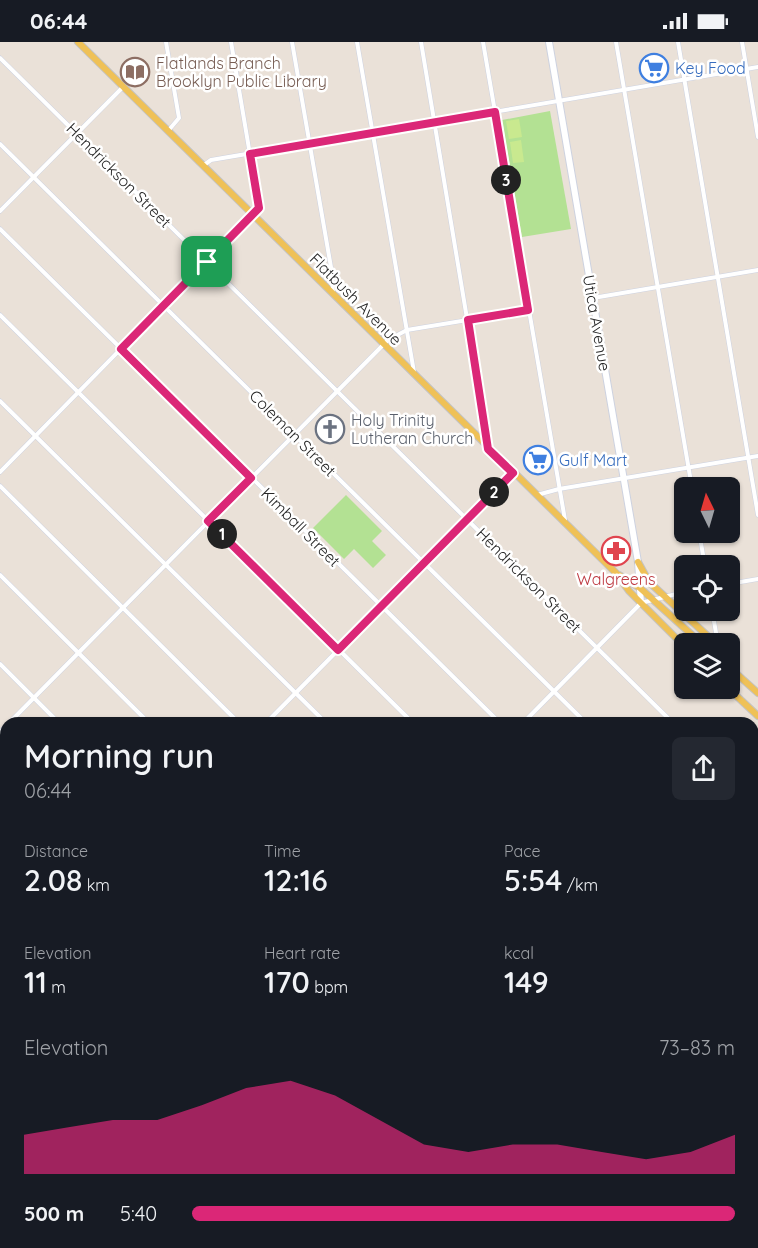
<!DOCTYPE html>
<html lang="en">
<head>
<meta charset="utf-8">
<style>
	:root { --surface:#171b24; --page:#242831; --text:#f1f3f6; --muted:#9ea1a6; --accent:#db2777 }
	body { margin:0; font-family:Quicksand,sans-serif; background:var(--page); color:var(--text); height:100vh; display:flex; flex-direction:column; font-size:22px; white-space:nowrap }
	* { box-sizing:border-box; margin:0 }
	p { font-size:20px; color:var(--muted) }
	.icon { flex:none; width:33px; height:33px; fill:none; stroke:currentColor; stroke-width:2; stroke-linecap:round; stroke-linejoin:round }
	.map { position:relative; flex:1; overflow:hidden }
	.sheet { position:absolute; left:0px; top:675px; width:759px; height:531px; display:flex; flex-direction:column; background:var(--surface); border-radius:18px 18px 0 0; box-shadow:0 2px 4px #0004 }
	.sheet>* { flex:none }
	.needle { width:39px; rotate:355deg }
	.tools { position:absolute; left:674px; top:435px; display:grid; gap:12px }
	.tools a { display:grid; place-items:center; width:66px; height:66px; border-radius:9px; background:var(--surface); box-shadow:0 2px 4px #0004; font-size:30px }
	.pin { position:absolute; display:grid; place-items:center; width:51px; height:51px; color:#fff; margin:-26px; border-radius:12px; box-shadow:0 3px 9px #0006 }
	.km { position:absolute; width:30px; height:30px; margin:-15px; border-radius:50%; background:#222; color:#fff; font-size:16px; line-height:30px; text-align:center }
	.round { display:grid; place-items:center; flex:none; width:63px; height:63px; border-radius:9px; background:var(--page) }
	.head { display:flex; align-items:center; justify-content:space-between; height:102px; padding:0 24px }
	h1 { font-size:33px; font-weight:600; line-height:45px }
	.stats { display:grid; grid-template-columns:repeat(3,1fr); gap:9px; height:102px; padding:6px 24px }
	.stats div { display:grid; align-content:center }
	.stats b { font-size:30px; font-weight:600 }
	.stats small { font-size:16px; font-weight:400 }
	.stats p { font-size:16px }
	.chart { height:168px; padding:12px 24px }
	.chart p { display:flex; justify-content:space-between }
	.chart svg { width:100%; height:108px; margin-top:6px; fill:var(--accent); opacity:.7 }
	ul { padding:0 24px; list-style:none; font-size:20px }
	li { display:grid; grid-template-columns:96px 72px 1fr; align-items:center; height:45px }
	li i { height:15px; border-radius:8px; background:var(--accent) }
	.status { display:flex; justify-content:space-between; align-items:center; height:42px; padding:0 30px; background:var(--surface); direction:ltr }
	.status svg { height:16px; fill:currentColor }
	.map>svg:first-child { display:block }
	.green { fill:#b3e193 }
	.pitch { fill:#c9e98f }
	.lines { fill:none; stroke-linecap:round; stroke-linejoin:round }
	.street-casing { stroke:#cdd2e0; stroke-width:5 }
	.secondary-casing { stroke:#cdd2e0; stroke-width:8 }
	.primary-casing { stroke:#c3c3c3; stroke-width:8 }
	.street { stroke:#fff; stroke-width:4 }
	.secondary { stroke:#fff; stroke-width:6 }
	.primary { stroke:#efc157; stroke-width:6 }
	.route-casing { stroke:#fff; stroke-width:12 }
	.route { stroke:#db2777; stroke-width:8 }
	.labels { text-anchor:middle; stroke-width:5; stroke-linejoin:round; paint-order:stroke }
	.education-label { font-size:16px; fill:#785e54; stroke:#fff; text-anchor:start }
	.shop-label { font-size:16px; fill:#366cbe; stroke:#fff; text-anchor:start }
	.street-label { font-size:16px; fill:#272727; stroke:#fff }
	.worship-label { font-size:16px; fill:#5b616d; stroke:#fff; text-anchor:start }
	.health-label { font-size:16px; fill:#be3a42; stroke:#fff }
</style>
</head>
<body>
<div class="status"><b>06:44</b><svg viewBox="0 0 49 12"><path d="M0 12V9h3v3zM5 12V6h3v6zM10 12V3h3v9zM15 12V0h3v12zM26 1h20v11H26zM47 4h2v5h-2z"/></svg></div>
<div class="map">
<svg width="758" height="1206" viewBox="0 0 758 1206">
	<rect width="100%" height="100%" fill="#eae1d8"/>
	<g class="green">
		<polygon points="550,69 571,187 522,195 502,78"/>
		<polygon points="346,453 382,489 372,499 386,513 373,526 354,507 344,517 313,486"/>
		<polygon points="6,955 6,1200 401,1200 407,1206 0,1206 0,961"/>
		<polygon points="753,1114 758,1119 758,1206 531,1206 537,1200 753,1200"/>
	</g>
	<g class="pitch">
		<polygon points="519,77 522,95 509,97 506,79"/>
		<polygon points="521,98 524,120 513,121 510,100"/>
		<polygon points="655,1200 721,1200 712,1206 662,1206"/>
	</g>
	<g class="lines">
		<g class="street-casing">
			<g id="street">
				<polyline points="166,0 179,76 168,89"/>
				<polyline points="292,0 332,231 333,252"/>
				<polyline points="357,0 414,330"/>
				<polyline points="421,0 488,403"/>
				<polyline points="483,0 565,478"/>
				<polyline points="616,0 692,446"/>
				<polyline points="678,0 758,473"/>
				<polyline points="742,0 758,95"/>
				<polyline points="0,16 673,681"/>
				<polyline points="0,102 586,681"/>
				<polyline points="204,123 211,118 758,25"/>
				<polyline points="0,169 123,45"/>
				<polyline points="0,187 500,681"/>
				<polyline points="593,256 758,228"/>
				<polyline points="0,273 413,681"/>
				<polyline points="0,359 326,681"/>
				<polyline points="0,430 259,166 231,0"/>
				<polyline points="0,444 239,681"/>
				<polyline points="537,453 559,447 758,414"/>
				<polyline points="699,490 705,524"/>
				<polyline points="0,533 149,681"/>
				<polyline points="729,542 758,537"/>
				<polyline points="712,568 718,602"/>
				<polyline points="0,622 59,681"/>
				<polyline points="9,681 388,298 407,288 528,268"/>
				<polyline points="266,681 513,431"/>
				<polyline points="523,681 641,561 684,550"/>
				<polyline points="0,690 6,684"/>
				<polyline points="0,708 6,714"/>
				<polyline points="753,708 758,703"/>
				<polyline points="753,760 758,765"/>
				<polyline points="0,794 6,800"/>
				<polyline points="753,846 758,851"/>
				<polyline points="0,879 6,885"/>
				<polyline points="753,932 758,937"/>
				<polyline points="0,950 6,944"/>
				<polyline points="753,1017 758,1022"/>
				<polyline points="753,1103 758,1108"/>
				<polyline points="411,1200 417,1206"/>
				<polyline points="498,1200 504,1206"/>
			</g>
		</g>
		<g class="secondary-casing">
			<g id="secondary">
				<polyline points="549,0 638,520 641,561"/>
				<polyline points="753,969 758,964"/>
				<polyline points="519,1206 525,1200"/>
			</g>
		</g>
		<g class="primary-casing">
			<g id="primary">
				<polyline points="78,0 616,531 629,549 684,604"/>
				<polyline points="638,520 649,540 711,597 713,602"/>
				<polyline points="619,533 640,546 702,602"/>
				<polyline points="729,625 758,651"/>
				<polyline points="728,646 758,674"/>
			</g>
		</g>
		<use href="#street" class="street"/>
		<use href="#secondary" class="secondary"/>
		<use href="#primary" class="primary"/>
	</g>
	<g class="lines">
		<g class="route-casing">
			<polygon id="route" points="495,70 528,268 468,278 488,407 513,431 338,608 208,479 251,436 121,307 259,166 250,112"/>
		</g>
		<use href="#route" class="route"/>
	</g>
	<defs>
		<g id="supermarket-ring" transform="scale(1.5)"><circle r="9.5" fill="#fff" stroke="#3f7fe0" stroke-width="1.5"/><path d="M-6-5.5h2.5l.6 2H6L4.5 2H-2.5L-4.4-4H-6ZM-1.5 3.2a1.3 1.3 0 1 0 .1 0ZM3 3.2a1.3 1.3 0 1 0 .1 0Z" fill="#3f7fe0"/></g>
		<g id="library-ring" transform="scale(1.5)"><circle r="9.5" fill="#fff" stroke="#8d6e63" stroke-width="1.5"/><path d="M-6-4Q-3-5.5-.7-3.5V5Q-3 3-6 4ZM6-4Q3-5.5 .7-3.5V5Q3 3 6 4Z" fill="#8d6e63"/></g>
		<g id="church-ring" transform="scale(1.5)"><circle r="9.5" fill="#fff" stroke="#6b7280" stroke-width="1.5"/><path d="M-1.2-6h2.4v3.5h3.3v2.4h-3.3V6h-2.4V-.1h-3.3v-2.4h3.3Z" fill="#6b7280"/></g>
		<g id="pharmacy-ring" transform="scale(1.5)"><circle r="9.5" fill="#fff" stroke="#e0444e" stroke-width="1.5"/><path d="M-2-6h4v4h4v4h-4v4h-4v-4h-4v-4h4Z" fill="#e0444e"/></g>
	</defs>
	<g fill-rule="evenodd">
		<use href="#supermarket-ring" x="654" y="26"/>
		<use href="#library-ring" x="135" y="30"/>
		<use href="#church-ring" x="330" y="387"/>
		<use href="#supermarket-ring" x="538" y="418"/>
		<use href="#pharmacy-ring" x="616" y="509"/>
	</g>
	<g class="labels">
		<g class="education-label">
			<text x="156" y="27">Flatlands Branch<tspan x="156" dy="18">Brooklyn Public Library</tspan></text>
		</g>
		<g class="shop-label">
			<text x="675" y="32">Key Food</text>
			<text x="559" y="424">Gulf Mart</text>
		</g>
		<g class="street-label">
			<text transform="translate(119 133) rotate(45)" y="6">Hendrickson Street</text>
			<text transform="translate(356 257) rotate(45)" y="6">Flatbush Avenue</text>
			<text transform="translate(597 281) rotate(80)" y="6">Utica Avenue</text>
			<text transform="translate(293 391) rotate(45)" y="6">Coleman Street</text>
			<text transform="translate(301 485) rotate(45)" y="6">Kimball Street</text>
			<text transform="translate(529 538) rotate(45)" y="6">Hendrickson Street</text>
		</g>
		<g class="worship-label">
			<text x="351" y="384">Holy Trinity<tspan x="351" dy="18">Lutheran Church</tspan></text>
		</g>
		<g class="health-label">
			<text x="616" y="543">Walgreens</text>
		</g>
	</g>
</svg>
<div class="tools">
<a><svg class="needle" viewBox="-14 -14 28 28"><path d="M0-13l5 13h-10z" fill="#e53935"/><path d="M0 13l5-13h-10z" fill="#9ea1a6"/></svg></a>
<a><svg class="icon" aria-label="locate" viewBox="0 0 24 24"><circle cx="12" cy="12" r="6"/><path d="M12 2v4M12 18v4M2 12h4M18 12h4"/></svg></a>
<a><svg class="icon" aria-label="layers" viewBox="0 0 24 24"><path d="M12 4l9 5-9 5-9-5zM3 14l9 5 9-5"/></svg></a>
</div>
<div class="pin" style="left:207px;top:220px;background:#1e9e55"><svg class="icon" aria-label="arrive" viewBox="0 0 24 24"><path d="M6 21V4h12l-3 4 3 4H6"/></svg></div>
<b class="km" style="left:222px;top:492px">1</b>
<b class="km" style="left:494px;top:450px">2</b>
<b class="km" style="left:506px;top:138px">3</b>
<section class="sheet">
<div class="head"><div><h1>Morning run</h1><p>06:44</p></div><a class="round"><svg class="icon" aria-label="share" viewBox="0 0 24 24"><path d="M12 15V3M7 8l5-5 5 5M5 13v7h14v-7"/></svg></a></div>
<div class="stats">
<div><p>Distance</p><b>2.08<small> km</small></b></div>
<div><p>Time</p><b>12:16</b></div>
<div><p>Pace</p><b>5:54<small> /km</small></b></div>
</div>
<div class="stats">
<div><p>Elevation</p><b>11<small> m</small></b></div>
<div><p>Heart rate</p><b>170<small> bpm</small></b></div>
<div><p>kcal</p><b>149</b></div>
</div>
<div class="chart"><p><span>Elevation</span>73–83 m</p>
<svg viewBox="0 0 160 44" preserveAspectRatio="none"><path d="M0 44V28L10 25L20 22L30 22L40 16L50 9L60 6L70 12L80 22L90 32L100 35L110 32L120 32L130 35L140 38L150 35L160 28V44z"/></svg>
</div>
<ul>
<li><b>500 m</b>5:40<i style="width:100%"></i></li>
</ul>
</section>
</div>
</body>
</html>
